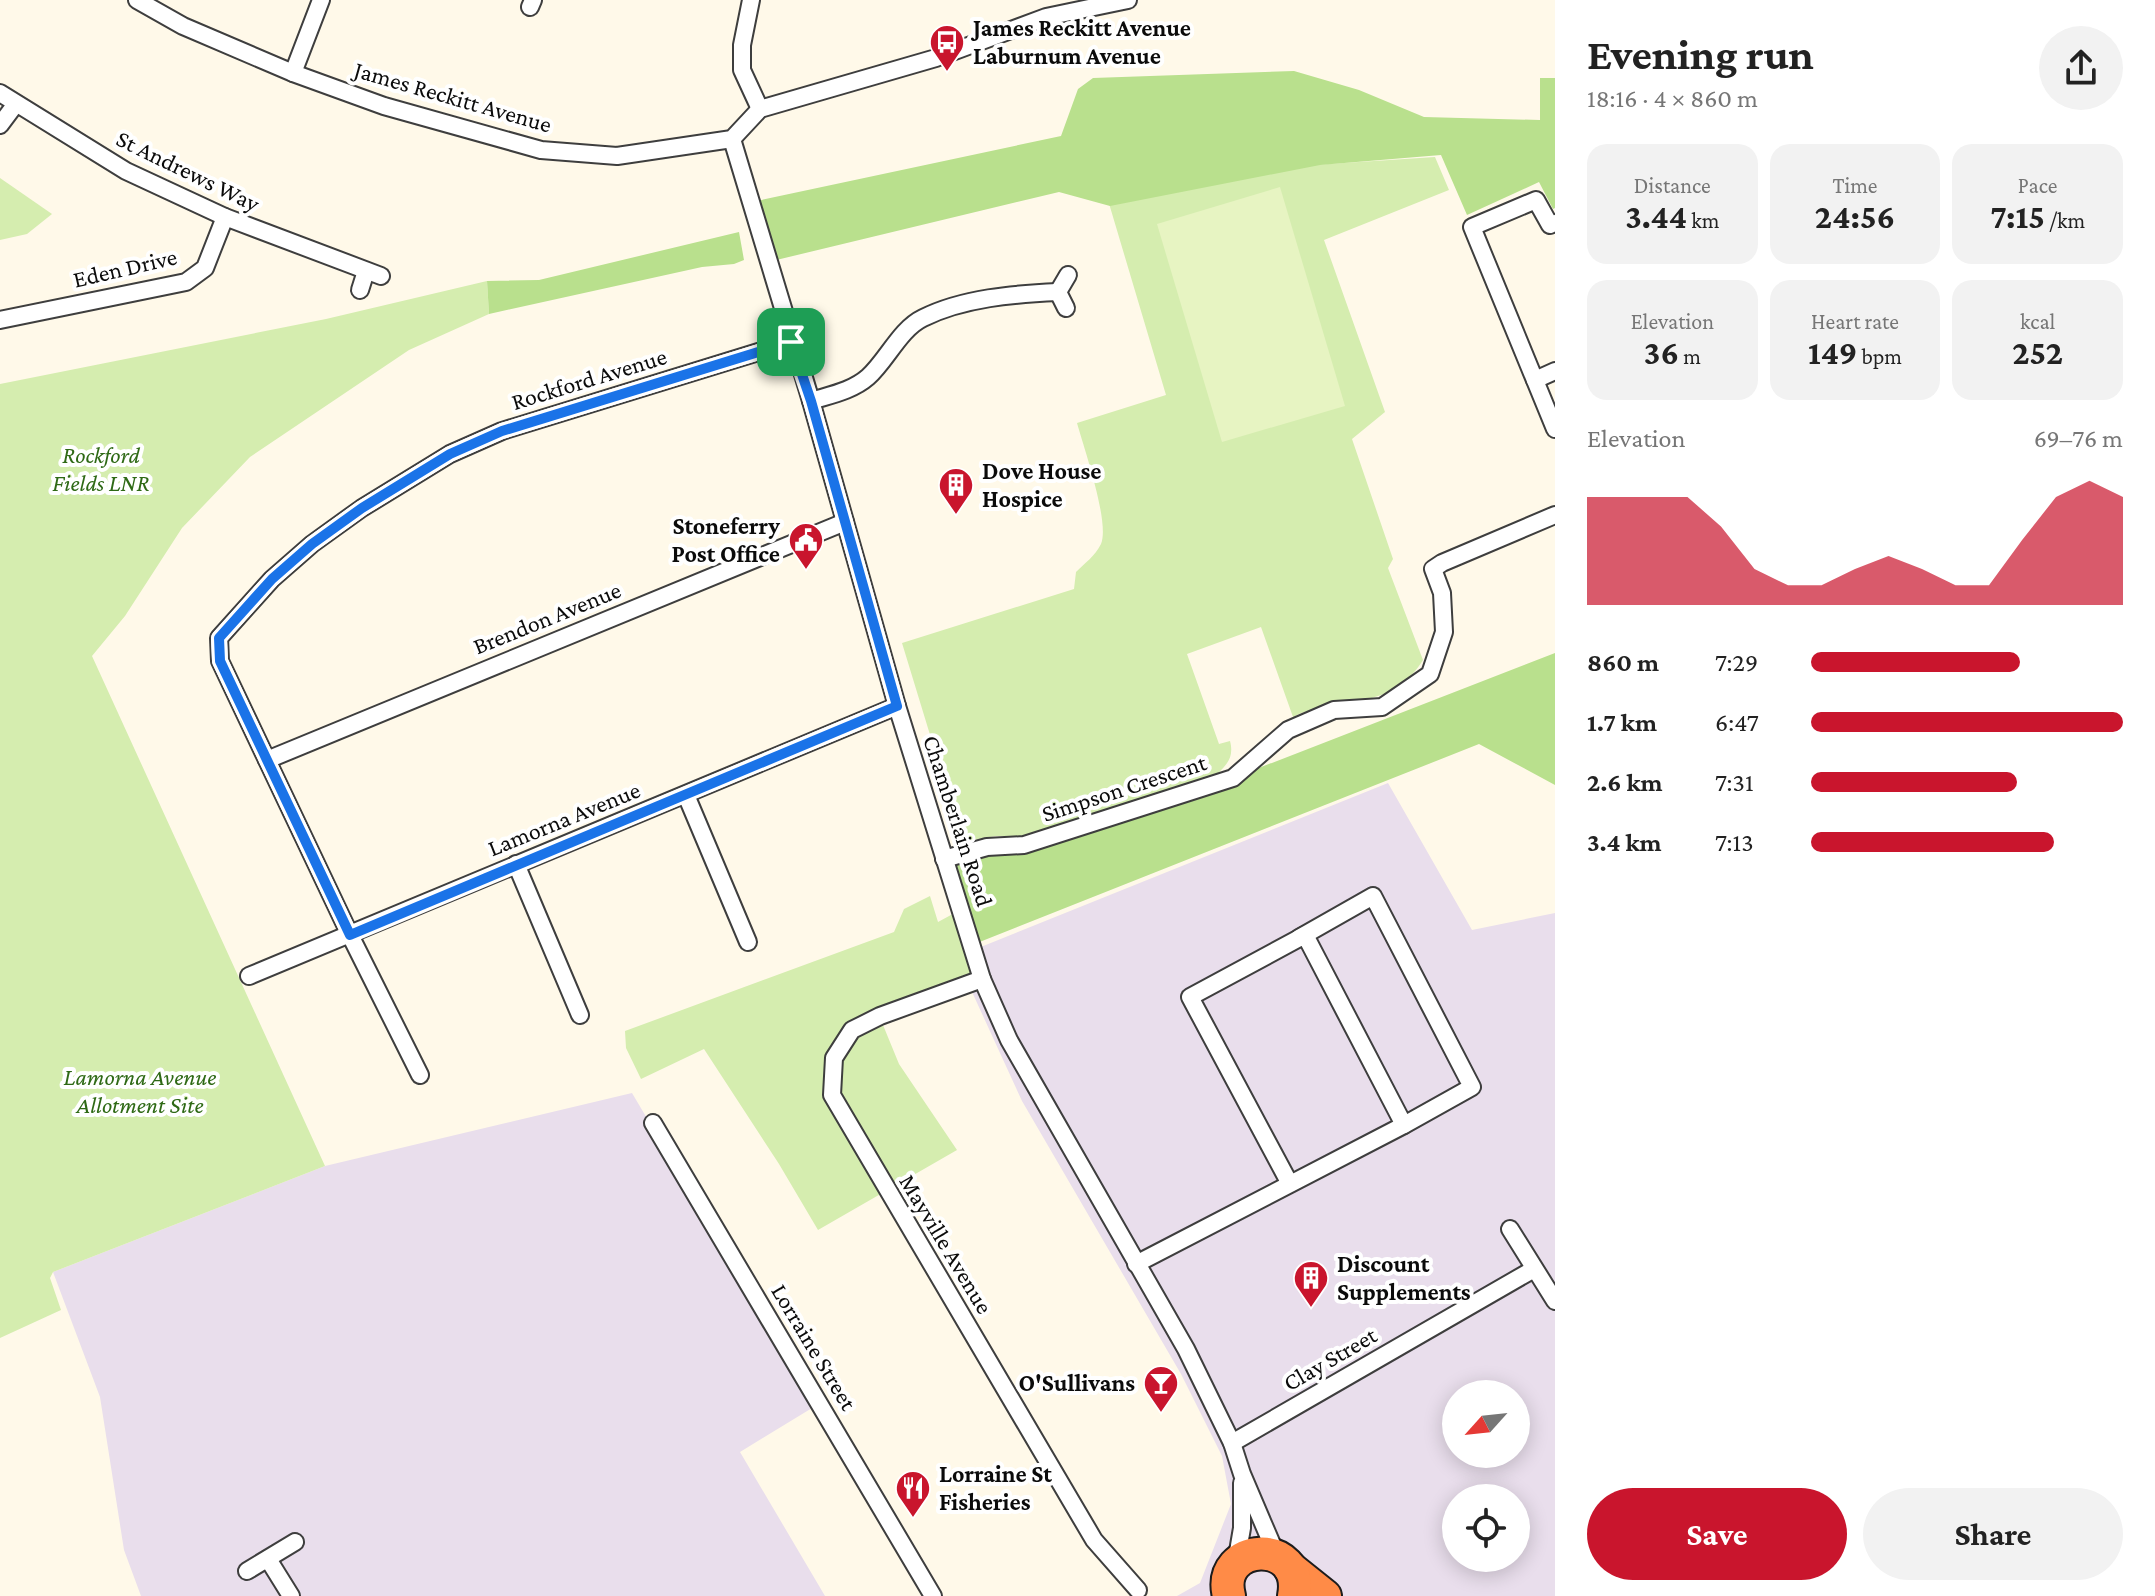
<!DOCTYPE html>
<html lang="en">
<head>
<meta charset="utf-8">
<style>
	:root { --surface:#fff; --page:#f2f2f2; --text:#222; --muted:#767676; --accent:#c9152d }
	body { margin:0; font-family:"Crimson Pro",serif; background:var(--page); color:var(--text); height:100vh; display:flex; flex-direction:column; font-size:30px; white-space:nowrap }
	* { box-sizing:border-box; margin:0 }
	p { font-size:26px; color:var(--muted) }
	.icon { flex:none; width:44px; height:44px; fill:none; stroke:currentColor; stroke-width:2; stroke-linecap:round; stroke-linejoin:round }
	.map { position:relative; flex:1; overflow:hidden }
	.panel { display:flex; flex-direction:column; background:var(--surface); width:600px }
	.panel>* { flex:none }
	.needle { width:52px; rotate:243deg }
	.fabs { position:absolute; left:1442px; top:1380px; display:grid; gap:16px }
	.fabs a { display:grid; place-items:center; width:88px; height:88px; border-radius:50%; background:var(--surface); box-shadow:0 4px 20px #0003; font-size:40px }
	.pin { position:absolute; display:grid; place-items:center; width:68px; height:68px; color:#fff; margin:-34px; border-radius:16px; box-shadow:0 4px 12px #0006 }
	.round { display:grid; place-items:center; flex:none; width:84px; height:84px; border-radius:42px; background:var(--page) }
	.overview { display:flex; align-items:center; justify-content:space-between; height:136px; padding:0 32px }
	h1 { font-size:44px; font-weight:700; line-height:60px }
	.metrics { display:grid; grid-template-columns:repeat(3,1fr); gap:12px; height:136px; padding:8px 32px }
	.metrics div { display:grid; align-content:center; border-radius:20px; background:var(--page); text-align:center }
	.metrics b { font-size:34px; font-weight:700 }
	.metrics small { font-size:22px; font-weight:400 }
	.metrics p { font-size:22px }
	.chart { height:224px; padding:16px 32px }
	.chart p { display:flex; justify-content:space-between }
	.chart svg { width:100%; height:144px; margin-top:8px; fill:var(--accent); opacity:.7 }
	.button { display:flex; gap:16px; margin-top:auto; padding:16px 32px }
	.button a { flex:1; height:92px; border-radius:48px; background:var(--accent); color:#fff; font-size:32px; font-weight:700; line-height:92px; text-align:center }
	.button a+a { background:var(--page); color:var(--text) }
	ul { padding:0 32px; list-style:none; font-size:26px }
	li { display:grid; grid-template-columns:128px 96px 1fr; align-items:center; height:60px }
	li i { height:20px; border-radius:10px; background:var(--accent) }
	main { display:flex; flex:1; min-height:0 }
	.map>svg:first-child { display:block }
	.industrial { fill:#e9deec; fill-rule:evenodd }
	.green { fill:#d5edaf }
	.forest { fill:#b9e08d }
	.pitch { fill:#e7f4c2 }
	.lines { fill:none; stroke-linecap:round; stroke-linejoin:round }
	.street-casing { stroke:#3e3e3e; stroke-width:20 }
	.highway-casing { stroke:#1c1c1c; stroke-width:36 }
	.street { stroke:#fff; stroke-width:16 }
	.highway { stroke:#ff8b47; stroke-width:32 }
	.route-casing { stroke:#fff; stroke-width:16 }
	.route { stroke:#1a73e8; stroke-width:10 }
	.labels { text-anchor:middle; stroke-width:8; stroke-linejoin:round; paint-order:stroke }
	.poi-label { font-size:24px; font-weight:bold; fill:#0b0b0b; stroke:#fff; text-anchor:start }
	.street-label { font-size:24px; fill:#0b0b0b; stroke:#fff }
	.park-label { font-size:24px; font-style:italic; fill:#2e6915; stroke:#fff }
</style>
</head>
<body>
<main>
<div class="map">
<svg width="1555" height="1596" viewBox="0 0 1555 1596">
	<rect width="100%" height="100%" fill="#fff9e9"/>
	<g class="industrial">
		<path d="M1388 783 1472 930 1555 913V1596H1177L1200 1583 1231 1504 1222 1456 1181 1374 1022 1101 956 957ZM1456 1394H1516V1454H1456ZM1456 1498H1516V1558H1456Z"/>
		<polygon points="632,1093 817,1405 740,1452 825,1596 141,1596 124,1550 100,1397 53,1272 325,1166"/>
	</g>
	<g class="green">
		<path d="M1435 157 1449 190 1324 240 1385 412 1352 439 1393 559 1388 568 1423 660C1388 715 1343 692 1293 717L1261 627 1187 654 1219 744 1230 741C1234 756 1228 764 1217 774L1024 836H996L972 840 960 833 902 643 1074 589 1076 572C1085 563 1095 556 1101 544 1110 523 1084 448 1077 423L1166 395 1105 190 1298 166Z"/>
		<polygon points="0,178 52,214 27,234 0,240"/>
		<polygon points="487,281 489,314 409,350 250,457 182,528 125,616 92,656 325,1166 53,1272 50,1278 61,1310 0,1338 0,384 326,319"/>
		<polygon points="930,896 938,922 962,909 985,986 883,1025 899,1064 957,1150 818,1230 779,1164 704,1049 641,1079 626,1048 625,1031 894,932 904,909"/>
	</g>
	<g class="forest">
		<polygon points="1294,71 1359,90 1424,117 1540,120 1540,78 1555,78 1555,208 1553,209 1539,182 1467,215 1441,155 1320,165 1110,206 1059,192 768,262 752,202 1061,136 1078,89 1093,78"/>
		<polygon points="739,232 744,260 734,264 702,267 489,314 487,281 539,280"/>
		<polygon points="1555,653 1555,785 1479,744 972,945 944,859 1024,845 1233,778"/>
	</g>
	<polygon class="pitch" points="1280,187 1345,406 1222,442 1157,224"/>
	<g class="lines">
		<g class="street-casing">
			<g id="street">
				<polyline points="137,0 183,26 293,73 384,106 541,150 617,156 732,139 760,109 936,58 1046,17 1128,0"/>
				<polyline points="751,0 742,45 742,70 760,109"/>
				<polyline points="530,7 533,0"/>
				<polyline points="293,73 321,0"/>
				<polyline points="0,93 126,171 225,217 381,276"/>
				<polyline points="0,125 15,105"/>
				<polyline points="732,139 811,401 897,706 982,979 1009,1040 1186,1349 1232,1443 1242,1474 1277,1556"/>
				<polyline points="1555,223 1550,225 1536,200 1472,227 1555,429"/>
				<polyline points="360,290 366,271"/>
				<polyline points="1066,308 1058,292 1068,275"/>
				<polyline points="0,320 186,282 205,268 225,217"/>
				<polyline points="1535,380 1555,371"/>
				<path d="M811 401C830 395 852 391 868 377 887 360 900 329 923 318 963 298 1014 294 1058 292"/>
				<polyline points="267,760 845,522"/>
				<polyline points="686,795 748,942"/>
				<polyline points="944,859 987,847 1024,845 1233,778 1288,730 1334,710 1382,707 1430,674 1444,632 1442,593 1433,569 1442,563 1555,515"/>
				<polyline points="516,864 580,1015"/>
				<polyline points="1299,938 1373,896 1472,1087 1404,1125"/>
				<polyline points="249,976 897,706"/>
				<polyline points="982,979 880,1016 852,1030 834,1058 832,1095 1094,1540 1138,1590"/>
				<polyline points="420,1075 350,935 220,661 219,638 272,579 312,544 362,508 450,454 502,431 791,342"/>
				<polyline points="653,1123 933,1596"/>
				<polyline points="1510,1229 1555,1301"/>
				<polyline points="1136,1264 1404,1125 1305,935 1190,997 1290,1184"/>
				<polyline points="1232,1443 1534,1269"/>
				<polyline points="268,1559 291,1596"/>
				<polyline points="1236,1563 1242,1528 1242,1483"/>
				<polyline points="247,1571 295,1542"/>
			</g>
		</g>
		<g class="highway-casing">
			<g id="highway">
				<polyline points="1290,1568 1325,1596"/>
				<path d="M1229 1596C1215 1542 1305 1537 1294 1596"/>
			</g>
		</g>
		<use href="#street" class="street"/>
		<use href="#highway" class="highway"/>
	</g>
	<g class="lines">
		<g class="route-casing">
			<polygon id="route" points="791,342 811,401 897,706 350,935 220,661 219,638 272,579 312,544 362,508 450,454 502,431"/>
		</g>
		<use href="#route" class="route"/>
	</g>
	<defs>
		<g id="bus-pin" transform="scale(1.8)"><path d="M0 17L-7.5 6A9.5 9.5 0 1 1 7.5 6Z" fill="#c9152d" stroke="#fff"/><path d="M-5-6H5V4H4V6H2V4H-2V6H-4V4H-5ZM-3.5-4V0h7V-4ZM-3.5 1.2v1.5H-2V1.2ZM2 1.2v1.5H3.5V1.2Z" fill="#fff"/></g>
		<g id="building-pin" transform="scale(1.8)"><path d="M0 17L-7.5 6A9.5 9.5 0 1 1 7.5 6Z" fill="#c9152d" stroke="#fff"/><path d="M-4-6H4V6H1V3H-1V6H-4ZM-2.5-4.3h1.7v1.8h-1.7ZM.8-4.3h1.7v1.8H.8ZM-2.5-1h1.7V.8h-1.7ZM.8-1h1.7V.8H.8Z" fill="#fff"/></g>
		<g id="civic-pin" transform="scale(1.8)"><path d="M0 17L-7.5 6A9.5 9.5 0 1 1 7.5 6Z" fill="#c9152d" stroke="#fff"/><path d="M-.6-6.5H3V-4.5H.6V-3L4-1V1h2V6H-6V1h2V-1L-.6-3ZM-1.2 2.5V6h2.4V2.5Z" fill="#fff"/></g>
		<g id="bar-pin" transform="scale(1.8)"><path d="M0 17L-7.5 6A9.5 9.5 0 1 1 7.5 6Z" fill="#c9152d" stroke="#fff"/><path d="M-6-5H6L.8 .8V4.5H3.5V6h-7V4.5H-.8V.8Z" fill="#fff"/></g>
		<g id="restaurant-pin" transform="scale(1.8)"><path d="M0 17L-7.5 6A9.5 9.5 0 1 1 7.5 6Z" fill="#c9152d" stroke="#fff"/><path d="M-5-6h1v4h1v-4h1v4h1v-4h1v5L-1.5 .5V6h-2V.5L-5-1ZM5-6V6H3V1.5H1.5Q1.5-4 5-6Z" fill="#fff"/></g>
	</defs>
	<g fill-rule="evenodd">
		<use href="#bus-pin" x="947" y="42"/>
		<use href="#building-pin" x="956" y="485"/>
		<use href="#civic-pin" x="806" y="540"/>
		<use href="#building-pin" x="1311" y="1278"/>
		<use href="#bar-pin" x="1161" y="1383"/>
		<use href="#restaurant-pin" x="913" y="1488"/>
	</g>
	<g class="labels">
		<g class="poi-label">
			<text x="973" y="36">James Reckitt Avenue<tspan x="973" dy="28">Laburnum Avenue</tspan></text>
			<text x="982" y="479">Dove House<tspan x="982" dy="28">Hospice</tspan></text>
			<text x="780" y="534" text-anchor="end">Stoneferry<tspan x="780" dy="28">Post Office</tspan></text>
			<text x="1337" y="1272">Discount<tspan x="1337" dy="28">Supplements</tspan></text>
			<text x="1135" y="1391" text-anchor="end">O'Sullivans</text>
			<text x="939" y="1482">Lorraine St<tspan x="939" dy="28">Fisheries</tspan></text>
		</g>
		<g class="street-label">
			<text transform="translate(453 97) rotate(16)" y="8">James Reckitt Avenue</text>
			<text transform="translate(188 171) rotate(26)" y="8">St Andrews Way</text>
			<text transform="translate(125 268) rotate(-13)" y="8">Eden Drive</text>
			<text transform="translate(589 379) rotate(-17)" y="8">Rockford Avenue</text>
			<text transform="translate(547 618) rotate(-22)" y="8">Brendon Avenue</text>
			<text transform="translate(1124 788) rotate(-18)" y="8">Simpson Crescent</text>
			<text transform="translate(564 819) rotate(-22)" y="8">Lamorna Avenue</text>
			<text transform="translate(958 821) rotate(72)" y="8">Chamberlain Road</text>
			<text transform="translate(946 1244) rotate(59)" y="8">Mayville Avenue</text>
			<text transform="translate(814 1347) rotate(59)" y="8">Lorraine Street</text>
			<text transform="translate(1330 1359) rotate(-30)" y="8">Clay Street</text>
		</g>
		<g class="park-label">
			<text x="101" y="463">Rockford<tspan x="101" dy="28">Fields LNR</tspan></text>
			<text x="140" y="1085">Lamorna Avenue<tspan x="140" dy="28">Allotment Site</tspan></text>
		</g>
	</g>
</svg>
<div class="fabs">
<a><svg class="needle" viewBox="-14 -14 28 28"><path d="M0-13l5 13h-10z" fill="#e53935"/><path d="M0 13l5-13h-10z" fill="#767676"/></svg></a>
<a><svg class="icon" aria-label="locate" viewBox="0 0 24 24"><circle cx="12" cy="12" r="6"/><path d="M12 2v4M12 18v4M2 12h4M18 12h4"/></svg></a>
</div>
<div class="pin" style="left:791px;top:342px;background:#1e9e55"><svg class="icon" aria-label="arrive" viewBox="0 0 24 24"><path d="M6 21V4h12l-3 4 3 4H6"/></svg></div>
</div>
<section class="panel">
<div class="overview"><div><h1>Evening run</h1><p>18:16 · 4 × 860 m</p></div><a class="round"><svg class="icon" aria-label="share" viewBox="0 0 24 24"><path d="M12 15V3M7 8l5-5 5 5M5 13v7h14v-7"/></svg></a></div>
<div class="metrics">
<div><p>Distance</p><b>3.44<small> km</small></b></div>
<div><p>Time</p><b>24:56</b></div>
<div><p>Pace</p><b>7:15<small> /km</small></b></div>
</div>
<div class="metrics">
<div><p>Elevation</p><b>36<small> m</small></b></div>
<div><p>Heart rate</p><b>149<small> bpm</small></b></div>
<div><p>kcal</p><b>252</b></div>
</div>
<div class="chart"><p><span>Elevation</span>69–76 m</p>
<svg viewBox="0 0 160 44" preserveAspectRatio="none"><path d="M0 44V11L10 11L20 11L30 11L40 20L50 33L60 38L70 38L80 33L90 29L100 33L110 38L120 38L130 24L140 11L150 6L160 11V44z"/></svg>
</div>
<ul>
<li><b>860 m</b>7:29<i style="width:67%"></i></li>
<li><b>1.7 km</b>6:47<i style="width:100%"></i></li>
<li><b>2.6 km</b>7:31<i style="width:66%"></i></li>
<li><b>3.4 km</b>7:13<i style="width:78%"></i></li>
</ul>
<div class="button"><a>Save</a><a>Share</a></div>
</section>
</main>
</body>
</html>
